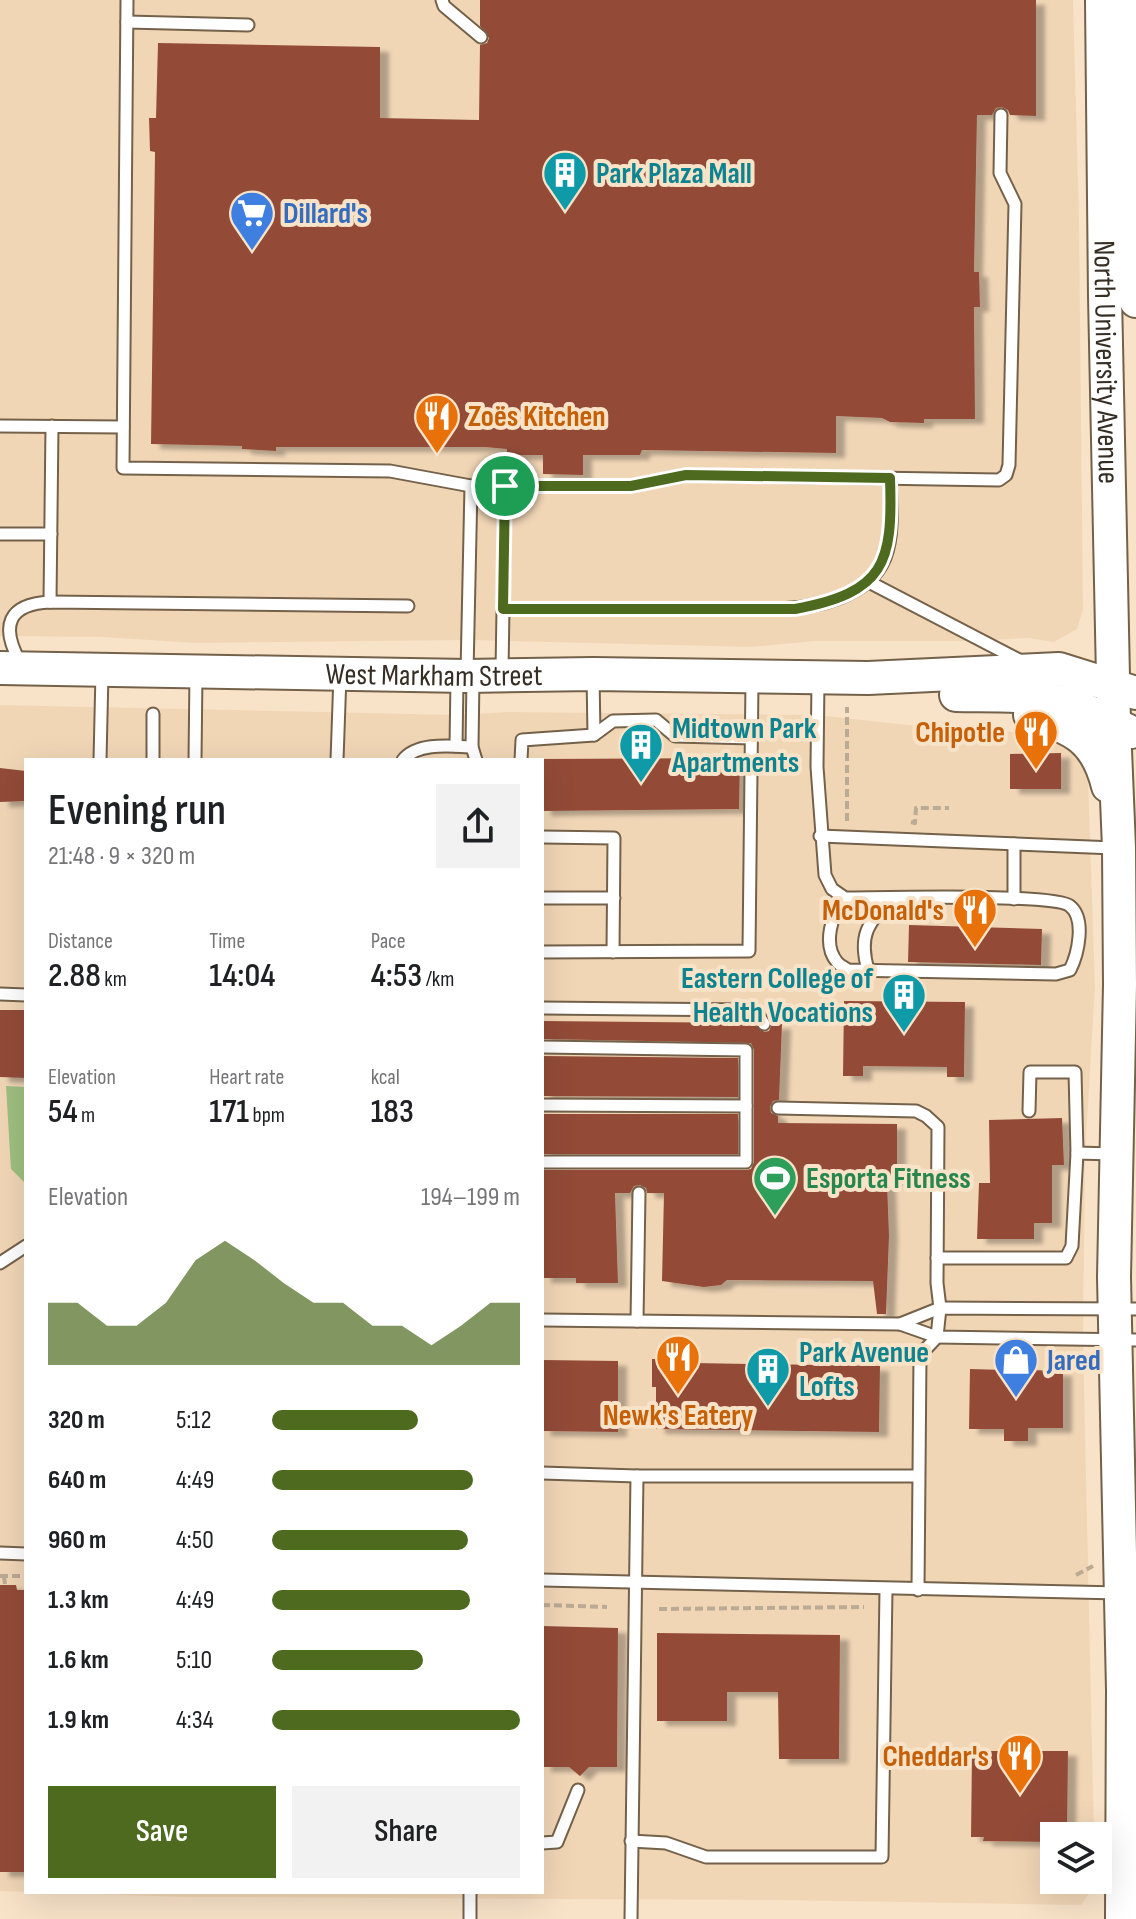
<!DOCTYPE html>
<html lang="en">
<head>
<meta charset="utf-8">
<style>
	:root { --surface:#fff; --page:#f2f2f2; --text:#202124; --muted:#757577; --accent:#4d6a1f }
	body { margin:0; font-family:"Sofia Sans Condensed",sans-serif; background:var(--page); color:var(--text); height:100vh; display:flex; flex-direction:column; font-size:30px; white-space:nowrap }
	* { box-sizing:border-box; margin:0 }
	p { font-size:26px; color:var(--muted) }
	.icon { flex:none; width:44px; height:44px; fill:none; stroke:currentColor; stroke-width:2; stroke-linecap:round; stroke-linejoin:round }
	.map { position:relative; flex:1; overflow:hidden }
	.sheet { position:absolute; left:24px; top:758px; width:520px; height:1136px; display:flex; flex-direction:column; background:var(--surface); border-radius:0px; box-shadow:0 8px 32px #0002 }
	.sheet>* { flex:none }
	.fabs { position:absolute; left:1040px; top:1822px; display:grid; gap:16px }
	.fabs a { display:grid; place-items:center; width:72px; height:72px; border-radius:0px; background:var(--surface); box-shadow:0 8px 32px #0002; font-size:40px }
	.pin { position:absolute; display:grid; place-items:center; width:68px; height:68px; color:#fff; margin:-34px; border:4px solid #fff; border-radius:50%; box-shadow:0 2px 8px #0007 }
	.round { display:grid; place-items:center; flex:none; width:84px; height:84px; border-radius:0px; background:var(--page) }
	.overview { display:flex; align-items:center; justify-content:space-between; height:136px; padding:0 24px }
	h1 { font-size:44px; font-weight:600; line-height:60px }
	.stats { display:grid; grid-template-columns:repeat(3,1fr); gap:12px; height:136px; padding:8px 24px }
	.stats div { display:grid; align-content:center }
	.stats b { font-size:34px; font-weight:600 }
	.stats small { font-size:22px; font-weight:400 }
	.stats p { font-size:22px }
	.chart { height:224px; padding:16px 24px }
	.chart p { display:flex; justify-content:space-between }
	.chart svg { width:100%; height:144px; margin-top:8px; fill:var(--accent); opacity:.7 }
	.cta { display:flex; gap:16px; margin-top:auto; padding:16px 24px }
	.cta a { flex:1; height:92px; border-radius:0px; background:var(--accent); color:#fff; font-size:32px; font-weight:600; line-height:92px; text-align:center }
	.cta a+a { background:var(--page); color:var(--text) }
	ul { padding:0 24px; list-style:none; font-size:26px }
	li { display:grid; grid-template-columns:128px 96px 1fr; align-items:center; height:60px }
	li i { height:20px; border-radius:10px; background:var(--accent) }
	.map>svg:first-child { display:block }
	.built { fill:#f1d6b6 }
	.green { fill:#9ec080 }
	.building { fill:#934c39; filter:url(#shadow) }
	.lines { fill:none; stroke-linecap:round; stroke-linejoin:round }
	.lane-casing { stroke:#74614a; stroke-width:15 }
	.secondary-casing { stroke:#74614a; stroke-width:36 }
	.path { stroke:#bbaa94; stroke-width:4; stroke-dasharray:8 4; stroke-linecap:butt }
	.lane { stroke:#fff; stroke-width:11 }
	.secondary { stroke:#fff; stroke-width:32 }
	.route-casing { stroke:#fff; stroke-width:16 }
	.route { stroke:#4d6a1f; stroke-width:10 }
	.labels { text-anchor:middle; stroke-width:8; stroke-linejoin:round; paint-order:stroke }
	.culture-label { font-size:30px; font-weight:bold; fill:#0d838f; stroke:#f8e3c8; text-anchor:start }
	.shop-label { font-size:30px; font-weight:bold; fill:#366cbe; stroke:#f8e3c8; text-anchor:start }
	.street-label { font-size:30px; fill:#362e24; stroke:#f8e3c8 }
	.food-label { font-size:30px; font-weight:bold; fill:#c56008; stroke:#f8e3c8; text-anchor:end }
	.leisure-label { font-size:30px; font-weight:bold; fill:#27864d; stroke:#f8e3c8; text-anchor:start }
</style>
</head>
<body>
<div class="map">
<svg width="1136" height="1919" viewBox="0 0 1136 1919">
	<defs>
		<filter id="shadow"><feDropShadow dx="9" dy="5" stdDeviation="2" flood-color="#0004"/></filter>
	</defs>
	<rect width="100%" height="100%" fill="#f8e3c8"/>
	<g class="built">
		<polygon points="0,0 1073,0 1079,219 1083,610 1077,629 1054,642 1028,638 969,641 816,641 750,647 469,640 196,643 103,637 0,636"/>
		<polygon points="0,705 457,715 507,712 817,715 908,725 998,729 1045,739 1077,752 1088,781 1095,986 1085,1156 1083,1341 1094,1836 1054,1836 1054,1880 1094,1880 1094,1886 1081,1905 775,1900 182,1897 39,1892 542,1892 542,760 26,760 26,1892 0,1891"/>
	</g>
	<polygon class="green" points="6,1086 26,1087 26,1184 11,1169"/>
	<g class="building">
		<polygon points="480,0 1036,0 1036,116 1010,115 1008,110 1002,107 996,108 992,115 977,115 974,272 979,272 980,307 974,307 975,419 924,419 924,423 890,422 882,418 836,416 836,453 642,450 640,455 583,455 583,475 543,474 543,455 507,455 507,449 485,447 276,447 276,451 242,449 242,446 151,444 155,152 150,151 149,118 156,118 158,43 380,47 380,118 479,120 480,45 487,43 489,38 480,26"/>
		<polygon points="1061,753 1061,789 1010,789 1010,754"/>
		<polygon points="740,758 739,809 542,811 542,759"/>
		<polygon points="0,768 26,771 26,801 0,802"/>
		<polygon points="909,925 1042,929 1041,965 908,962"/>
		<polygon points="844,1001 965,1002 964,1077 947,1077 947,1067 863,1066 863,1076 843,1076"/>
		<polygon points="0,1010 26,1010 26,1078 0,1077"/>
		<polygon points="542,1021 754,1023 764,1032 769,1031 772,1024 782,1024 779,1100 773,1101 770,1107 771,1113 778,1116 778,1123 897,1124 897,1181 887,1182 889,1236 886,1314 877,1314 873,1281 727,1280 721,1285 704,1287 662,1281 664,1193 647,1193 646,1188 640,1185 634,1186 630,1193 615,1193 618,1283 576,1283 576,1278 542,1278 542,1170 746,1170 751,1169 754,1162 754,1050 751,1043 542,1039"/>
		<polygon points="542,1056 738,1058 738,1097 542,1096"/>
		<rect x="542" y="1114" width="196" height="40"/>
		<polygon points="1062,1118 1064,1165 1052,1165 1052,1223 1034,1223 1034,1239 977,1239 979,1183 990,1183 989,1120"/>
		<polygon points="652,1359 693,1359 693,1363 880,1366 879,1432 656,1429 656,1387 652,1387"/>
		<polygon points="542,1360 618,1361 618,1432 542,1431"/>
		<polygon points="1005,1366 1029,1367 1029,1370 1063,1371 1063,1428 1028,1428 1028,1441 1004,1441 1004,1429 969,1429 970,1369 1005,1370"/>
		<polygon points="0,1585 16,1585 17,1590 26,1590 26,1872 0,1872"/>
		<polygon points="542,1626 618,1628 617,1767 589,1767 580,1776 569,1767 542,1767"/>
		<polygon points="657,1633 840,1635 839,1759 779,1759 778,1692 727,1692 727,1721 657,1721"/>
		<polygon points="985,1751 1068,1751 1067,1836 1054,1836 1054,1842 983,1841 984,1837 971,1837 972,1754 985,1754"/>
	</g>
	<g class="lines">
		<g class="lane-casing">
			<g id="lane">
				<polyline points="127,0 123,468 390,471 471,486 631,486 686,475 999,480 1006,475 1009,465 1015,204 1000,173 1001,115"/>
				<polyline points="442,0 444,6 481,37"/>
				<polyline points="127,22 248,25"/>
				<polyline points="0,426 123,427"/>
				<polyline points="0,534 51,534"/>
				<polyline points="869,582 1021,661"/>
				<polyline points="50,602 52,426"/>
				<path d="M503 609H779C817 608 869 597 885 558 894 535 891 503 890 478"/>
				<path d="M20 662C0 626 8 604 50 602L408 606"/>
				<polyline points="502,671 505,486"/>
				<polyline points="467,673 471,486"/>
				<polyline points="593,675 594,735"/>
				<polyline points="473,677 472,747 476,760"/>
				<path d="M818 679 817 767 825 875 832 889 845 898C877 898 1054 893 1070 906 1086 919 1078 954 1070 970L1056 974 848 970C844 967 840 966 837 962 822 944 832 913 845 898"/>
				<polyline points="456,746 457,680"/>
				<polyline points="100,760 102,673"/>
				<polyline points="153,760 153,714"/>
				<polyline points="195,760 196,673"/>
				<polyline points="337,760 340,675"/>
				<path d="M403 760C417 742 451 746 472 747"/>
				<polyline points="521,760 522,740 594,735 613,721 656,720 675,736 752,738"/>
				<polyline points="820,836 1114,848"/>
				<polyline points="542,837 614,838 613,952"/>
				<polyline points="542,898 614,898"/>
				<polyline points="1014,899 1014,844"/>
				<polyline points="542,952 749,951 752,681"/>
				<path d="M868 970C858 935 868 924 891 898"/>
				<polyline points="0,994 26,995"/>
				<polyline points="542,1008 748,1010 759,1016 764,1024"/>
				<polyline points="542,1047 746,1050 746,1106"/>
				<polyline points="542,1105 746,1106 746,1162 542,1162"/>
				<polyline points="778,1108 916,1111 926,1116 938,1127 937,1283 940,1308 937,1337 920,1355 918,1590"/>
				<polyline points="1029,1111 1030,1072 1075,1072 1077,1153"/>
				<polyline points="937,1258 1066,1258 1072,1246 1077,1153 1113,1154"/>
				<polyline points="0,1263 26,1246"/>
				<polyline points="542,1320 900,1324 937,1337 1136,1340"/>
				<polyline points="637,1321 639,1193"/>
				<polyline points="900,1324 940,1308 1136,1309"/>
				<polyline points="542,1473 637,1476 918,1476"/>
				<polyline points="0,1553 26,1554"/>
				<polyline points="542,1580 1120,1593"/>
				<polyline points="631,1841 666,1843 706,1857 882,1857 886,1589"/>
				<polyline points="542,1843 557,1842 578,1790"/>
				<polyline points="470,1892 470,1919"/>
				<polyline points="631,1919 637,1476"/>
			</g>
		</g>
		<g class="secondary-casing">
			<g id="secondary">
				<path id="s1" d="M1102 0 1105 296 1114 725 1119 848 1120 985 1114 1277 1123 1690 1122 1919"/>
				<polyline points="1132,0 1136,301"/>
				<path id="s2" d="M0 668 467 676 593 674 868 678 1059 669 1136 693"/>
				<path d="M956 695C1001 696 1050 692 1092 713 1105 719 1117 726 1131 732"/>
				<path d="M1030 715C1074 729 1096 738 1108 786"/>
			</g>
		</g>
		<g class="path">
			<polyline points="847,821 847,707"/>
			<polyline points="911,822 915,823 916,808 949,808"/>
			<polyline points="1076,1575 1093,1566"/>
			<polyline points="0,1576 26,1576"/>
			<polyline points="4,1576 5,1585"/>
			<polyline points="542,1605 607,1607"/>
			<polyline points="659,1609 864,1607"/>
		</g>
		<use href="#lane" class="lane"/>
		<use href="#secondary" class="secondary"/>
	</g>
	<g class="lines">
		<g class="route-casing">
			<path id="route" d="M686 475 890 478C893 564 885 592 795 609H503L505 486H631Z"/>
		</g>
		<use href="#route" class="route"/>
	</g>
	<defs>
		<g id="building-pin" transform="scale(2.3)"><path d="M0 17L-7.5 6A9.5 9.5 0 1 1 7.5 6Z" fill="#0f9aa8" stroke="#f8e3c8"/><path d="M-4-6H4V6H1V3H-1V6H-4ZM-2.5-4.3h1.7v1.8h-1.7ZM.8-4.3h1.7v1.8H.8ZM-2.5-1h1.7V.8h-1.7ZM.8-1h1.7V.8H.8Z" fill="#fff"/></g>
		<g id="supermarket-pin" transform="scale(2.3)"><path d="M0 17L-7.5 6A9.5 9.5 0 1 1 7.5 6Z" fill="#3f7fe0" stroke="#f8e3c8"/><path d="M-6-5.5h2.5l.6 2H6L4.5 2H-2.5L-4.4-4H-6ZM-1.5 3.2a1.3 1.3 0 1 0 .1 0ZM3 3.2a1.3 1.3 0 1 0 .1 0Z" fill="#fff"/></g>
		<g id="restaurant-pin" transform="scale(2.3)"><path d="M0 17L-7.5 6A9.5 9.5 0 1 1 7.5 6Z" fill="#e8710a" stroke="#f8e3c8"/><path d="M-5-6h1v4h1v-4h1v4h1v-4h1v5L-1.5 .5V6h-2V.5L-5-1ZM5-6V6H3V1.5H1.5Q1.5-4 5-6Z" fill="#fff"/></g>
		<g id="stadium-pin" transform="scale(2.3)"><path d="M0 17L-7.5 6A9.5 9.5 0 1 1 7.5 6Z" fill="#2e9e5b" stroke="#f8e3c8"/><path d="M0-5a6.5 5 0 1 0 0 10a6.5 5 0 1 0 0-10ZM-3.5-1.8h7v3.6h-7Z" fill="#fff"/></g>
		<g id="shop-pin" transform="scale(2.3)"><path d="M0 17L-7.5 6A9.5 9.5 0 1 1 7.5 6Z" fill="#3f7fe0" stroke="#f8e3c8"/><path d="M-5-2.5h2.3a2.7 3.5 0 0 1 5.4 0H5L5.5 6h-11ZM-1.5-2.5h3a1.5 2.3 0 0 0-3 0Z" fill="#fff"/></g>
	</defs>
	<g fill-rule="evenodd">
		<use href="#building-pin" x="565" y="173"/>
		<use href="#supermarket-pin" x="252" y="213"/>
		<use href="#restaurant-pin" x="437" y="416"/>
		<use href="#restaurant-pin" x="1036" y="732"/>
		<use href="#building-pin" x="641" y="745"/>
		<use href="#restaurant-pin" x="975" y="910"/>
		<use href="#building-pin" x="904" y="995"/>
		<use href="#stadium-pin" x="775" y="1178"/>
		<use href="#restaurant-pin" x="678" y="1357"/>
		<use href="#shop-pin" x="1016" y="1360"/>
		<use href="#building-pin" x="768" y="1369"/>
		<use href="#restaurant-pin" x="1020" y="1756"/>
	</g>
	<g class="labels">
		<g class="culture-label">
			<text x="596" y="183">Park Plaza Mall</text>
			<text x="672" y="738">Midtown Park<tspan x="672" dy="34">Apartments</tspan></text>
			<text x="873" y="988" text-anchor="end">Eastern College of<tspan x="873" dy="34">Health Vocations</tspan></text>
			<text x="799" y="1362">Park Avenue<tspan x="799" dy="34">Lofts</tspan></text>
		</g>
		<g class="shop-label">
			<text x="283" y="223">Dillard's</text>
			<text x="1047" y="1370">Jared</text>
		</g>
		<g class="street-label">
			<text dy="10" stroke="none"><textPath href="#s1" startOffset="362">North University Avenue</textPath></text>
			<text dy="10" stroke="none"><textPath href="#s2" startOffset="434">West Markham Street</textPath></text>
		</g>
		<g class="food-label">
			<text x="468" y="426" text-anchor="start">Zoës Kitchen</text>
			<text x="1005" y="742">Chipotle</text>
			<text x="944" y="920">McDonald's</text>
			<text x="678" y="1425" text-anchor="middle">Newk's Eatery</text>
			<text x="989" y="1766">Cheddar's</text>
		</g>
		<g class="leisure-label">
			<text x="806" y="1188">Esporta Fitness</text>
		</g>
	</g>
</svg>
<div class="fabs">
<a><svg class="icon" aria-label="layers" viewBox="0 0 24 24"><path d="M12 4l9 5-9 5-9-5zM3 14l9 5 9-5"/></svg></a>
</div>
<div class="pin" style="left:505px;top:486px;background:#1e9e55"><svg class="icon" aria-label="arrive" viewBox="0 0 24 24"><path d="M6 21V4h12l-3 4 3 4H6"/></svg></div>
<section class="sheet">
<div class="overview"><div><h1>Evening run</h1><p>21:48 · 9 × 320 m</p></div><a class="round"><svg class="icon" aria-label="share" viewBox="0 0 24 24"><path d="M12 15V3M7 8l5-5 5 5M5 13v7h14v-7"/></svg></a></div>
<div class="stats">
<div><p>Distance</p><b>2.88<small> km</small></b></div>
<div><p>Time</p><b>14:04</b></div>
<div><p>Pace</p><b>4:53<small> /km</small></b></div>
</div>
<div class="stats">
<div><p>Elevation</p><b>54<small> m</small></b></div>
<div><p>Heart rate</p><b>171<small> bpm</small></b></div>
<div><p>kcal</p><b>183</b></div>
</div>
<div class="chart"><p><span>Elevation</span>194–199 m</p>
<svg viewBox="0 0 160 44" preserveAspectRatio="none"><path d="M0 44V25L10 25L20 32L30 32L40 25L50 12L60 6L70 12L80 19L90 25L100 25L110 32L120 32L130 38L140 32L150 25L160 25V44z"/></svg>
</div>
<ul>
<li><b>320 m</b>5:12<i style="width:59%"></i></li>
<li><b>640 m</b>4:49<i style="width:81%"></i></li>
<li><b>960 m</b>4:50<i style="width:79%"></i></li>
<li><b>1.3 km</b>4:49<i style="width:80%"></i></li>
<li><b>1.6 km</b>5:10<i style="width:61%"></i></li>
<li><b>1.9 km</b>4:34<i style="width:100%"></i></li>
</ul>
<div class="cta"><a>Save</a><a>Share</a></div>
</section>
</div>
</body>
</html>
